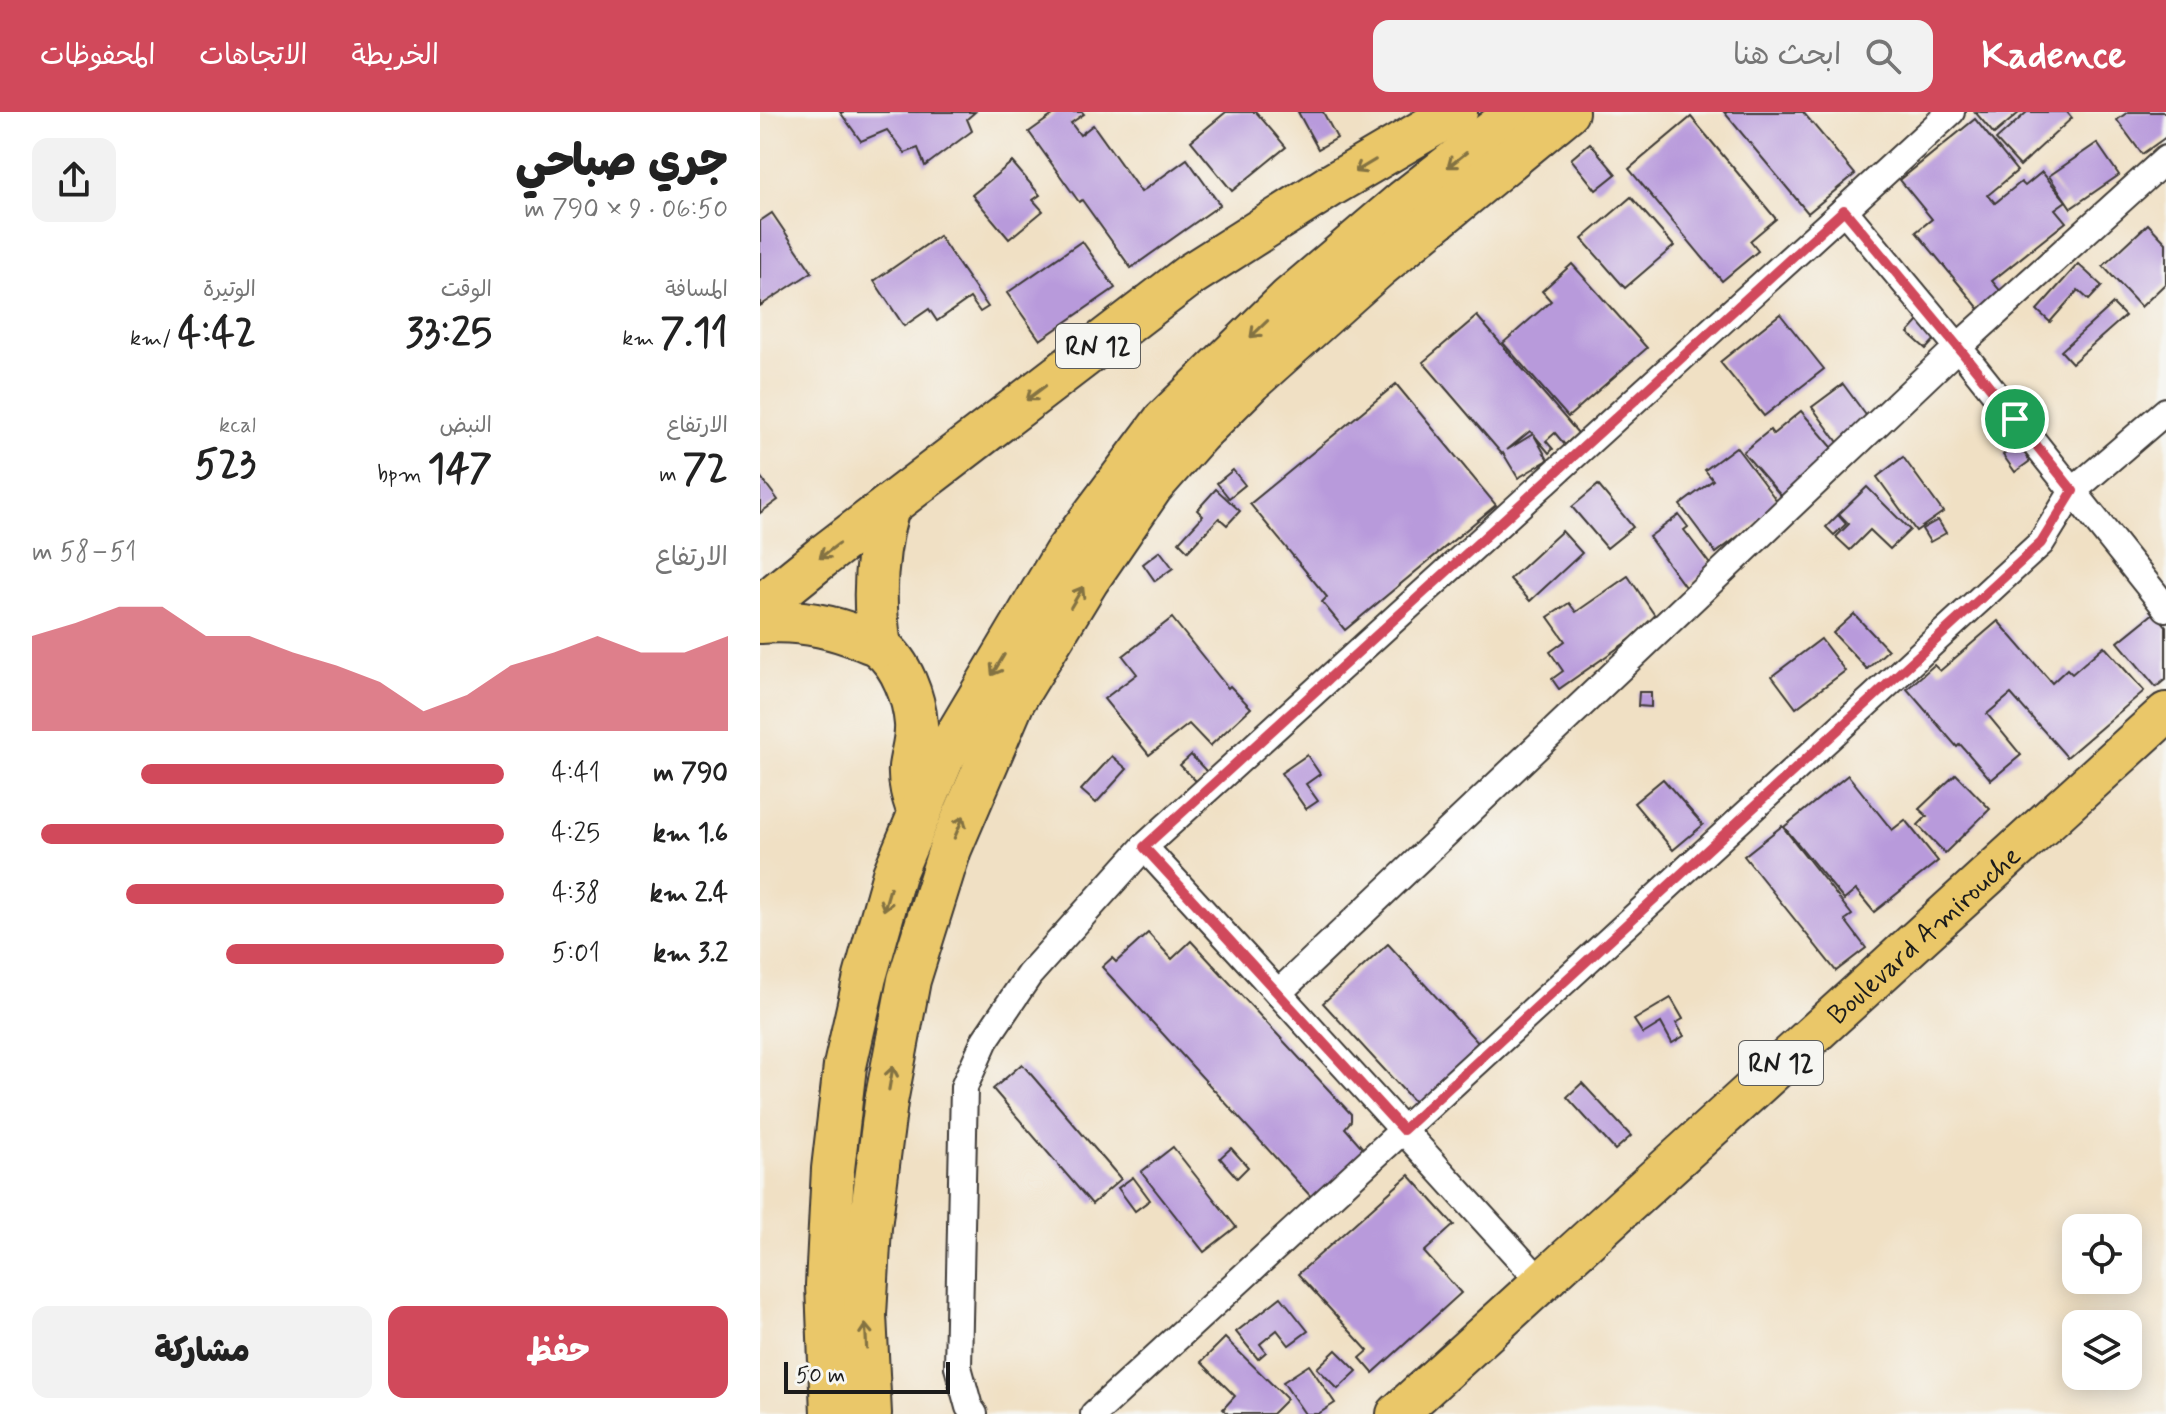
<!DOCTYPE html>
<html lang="ar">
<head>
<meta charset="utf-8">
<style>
	:root { --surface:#fff; --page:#f2f2f2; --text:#222; --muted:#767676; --accent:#d1495b }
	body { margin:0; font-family:Mynerve,"Playpen Sans Arabic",sans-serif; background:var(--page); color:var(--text); direction:rtl; height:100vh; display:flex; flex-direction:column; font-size:30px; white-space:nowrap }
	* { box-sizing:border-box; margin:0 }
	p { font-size:26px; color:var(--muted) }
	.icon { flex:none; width:44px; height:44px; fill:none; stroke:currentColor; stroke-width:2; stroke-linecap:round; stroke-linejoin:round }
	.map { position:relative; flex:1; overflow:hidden; direction:ltr }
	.drawer { display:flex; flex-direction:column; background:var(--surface); width:760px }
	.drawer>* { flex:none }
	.fabs { position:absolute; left:1302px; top:1102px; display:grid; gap:16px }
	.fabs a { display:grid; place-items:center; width:80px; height:80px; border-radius:16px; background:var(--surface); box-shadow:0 4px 20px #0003; font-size:40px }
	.scale { position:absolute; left:24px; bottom:20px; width:166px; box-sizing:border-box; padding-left:8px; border:4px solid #1c1c1c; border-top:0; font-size:22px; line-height:28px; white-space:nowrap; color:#1c1c1c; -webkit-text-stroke:6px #f6f6f2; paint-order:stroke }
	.pin { position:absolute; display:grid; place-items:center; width:68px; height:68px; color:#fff; margin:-34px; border:4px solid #fff; border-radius:50%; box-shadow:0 2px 8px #0007 }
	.round { display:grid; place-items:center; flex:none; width:84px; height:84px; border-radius:16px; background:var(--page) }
	.summary { display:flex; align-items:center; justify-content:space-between; height:136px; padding:0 32px }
	h1 { font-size:44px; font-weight:800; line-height:60px }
	.stats { display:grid; grid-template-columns:repeat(3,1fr); gap:12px; height:136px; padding:8px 32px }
	.stats div { display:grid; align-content:center }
	.stats b { font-size:40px; font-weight:800 }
	.stats small { font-size:22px; font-weight:400 }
	.stats p { font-size:22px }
	.chart { height:224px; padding:16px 32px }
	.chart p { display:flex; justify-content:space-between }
	.chart svg { width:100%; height:144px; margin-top:8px; fill:var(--accent); opacity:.7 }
	.cta { display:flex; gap:16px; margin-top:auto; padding:16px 32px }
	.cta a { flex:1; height:92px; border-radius:16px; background:var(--accent); color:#fff; font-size:32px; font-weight:800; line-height:92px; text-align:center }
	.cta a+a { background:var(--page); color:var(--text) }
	ul { padding:0 32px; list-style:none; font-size:26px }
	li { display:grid; grid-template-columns:128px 96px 1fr; align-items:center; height:60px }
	li i { height:20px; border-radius:10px; background:var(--accent) }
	header { display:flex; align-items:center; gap:48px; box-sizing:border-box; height:112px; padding:0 40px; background:var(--accent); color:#fff }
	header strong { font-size:38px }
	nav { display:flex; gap:44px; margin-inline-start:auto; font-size:28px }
	.search { width:560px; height:72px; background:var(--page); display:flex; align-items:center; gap:20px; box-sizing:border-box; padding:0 28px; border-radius:16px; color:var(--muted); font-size:30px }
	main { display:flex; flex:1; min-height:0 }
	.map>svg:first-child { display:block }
	.building { fill:#b89adb; fill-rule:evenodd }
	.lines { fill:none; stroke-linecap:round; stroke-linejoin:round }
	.minor-casing { stroke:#3c3935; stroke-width:30 }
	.primary-casing { stroke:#3c3935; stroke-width:44 }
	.trunk-casing { stroke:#3c3935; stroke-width:46 }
	.minor { stroke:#fff; stroke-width:26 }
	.primary { stroke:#eac769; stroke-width:40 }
	.trunk { stroke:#eac769; stroke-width:42 }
	.oneway { stroke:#837242 }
	.route-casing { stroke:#fff; stroke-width:16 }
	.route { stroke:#d1495b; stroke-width:10 }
	.labels { text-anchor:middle; stroke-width:6; stroke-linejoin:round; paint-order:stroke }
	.shield { fill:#f6f6f2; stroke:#5d5d5c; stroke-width:2 }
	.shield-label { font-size:26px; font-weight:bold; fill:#1c1c1c }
	.street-label { font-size:28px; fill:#1c1c1c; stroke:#f6f6f2 }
</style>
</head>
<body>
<header>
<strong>Kadence</strong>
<div class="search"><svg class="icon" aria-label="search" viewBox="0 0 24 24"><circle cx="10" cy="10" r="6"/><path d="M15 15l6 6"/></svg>ابحث هنا</div>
<nav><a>الخريطة</a><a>الاتجاهات</a><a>المحفوظات</a></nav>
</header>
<main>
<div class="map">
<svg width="1406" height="1302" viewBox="0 0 1406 1302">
	<rect width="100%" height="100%" fill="#f6f6f2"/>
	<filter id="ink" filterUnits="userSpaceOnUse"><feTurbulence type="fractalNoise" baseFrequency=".0125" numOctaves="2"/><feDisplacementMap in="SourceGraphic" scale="16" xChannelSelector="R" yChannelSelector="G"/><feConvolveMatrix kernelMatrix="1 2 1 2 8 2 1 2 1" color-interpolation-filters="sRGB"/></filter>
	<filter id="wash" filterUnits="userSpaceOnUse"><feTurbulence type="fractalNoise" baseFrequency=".006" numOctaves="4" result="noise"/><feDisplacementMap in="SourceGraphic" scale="32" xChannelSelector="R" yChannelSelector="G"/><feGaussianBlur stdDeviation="1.8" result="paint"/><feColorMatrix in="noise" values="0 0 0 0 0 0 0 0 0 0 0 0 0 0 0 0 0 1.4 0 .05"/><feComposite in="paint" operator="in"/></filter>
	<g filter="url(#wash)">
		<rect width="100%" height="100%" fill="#f0e0c4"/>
		<g id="blocks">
			<g class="building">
				<polygon points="80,0 215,0 207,7 212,19 165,54 158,36 145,41 127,18 101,29"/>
				<polygon points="297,0 322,0 324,2 311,11 320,23 333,13 381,80 427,47 460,93 371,156 322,88 319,90 269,20"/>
				<polygon points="466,0 496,0 526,35 472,79 431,29"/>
				<polygon points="538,0 563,0 577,26 558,37"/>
				<polygon points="964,0 1043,0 1095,62 1048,101"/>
				<polygon points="1215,0 1260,0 1234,22"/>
				<polygon points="1267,0 1307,0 1312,6 1260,54 1236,28"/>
				<polygon points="1368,0 1406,0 1406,25 1382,42 1357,8"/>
				<polygon points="931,5 1016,107 990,129 998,139 962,169 869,57"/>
				<polygon points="1215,7 1257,59 1228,83 1235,91 1261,70 1265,74 1282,60 1306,89 1295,97 1306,110 1232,169 1243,182 1221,199 1156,120 1172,107 1140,68"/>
				<polygon points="830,31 856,62 836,78 811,47"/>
				<polygon points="1337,31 1359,63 1311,96 1289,64"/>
				<polygon points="252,50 280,83 273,88 283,99 249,127 212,83"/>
				<polygon points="871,85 914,134 865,176 822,127"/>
				<polygon points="12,101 52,160 0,194 0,109"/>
				<polygon points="1388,112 1406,131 1406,171 1381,195 1343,154"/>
				<polygon points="179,124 228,195 220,200 210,186 177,209 169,197 144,214 114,169"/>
				<polygon points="322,129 355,176 280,228 247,181"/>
				<polygon points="812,152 887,236 808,305 743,231 791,189 782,179"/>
				<polygon points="1318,152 1342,174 1329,188 1318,178 1290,210 1277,198"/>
				<polygon points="1353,192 1365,204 1312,251 1301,239"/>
				<polygon points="1020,202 1064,257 1004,304 960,250"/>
				<path d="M717 204 818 321 805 333 795 321 786 329 793 337 789 341 774 323 788 348 758 366 743 341 742 342 663 250ZM770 319 773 322 747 338Z"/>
				<polygon points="1159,209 1177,225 1166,237 1148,221"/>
				<polygon points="636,272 736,393 585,518 562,490 567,485 490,392"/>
				<polygon points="1083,272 1111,310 1080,333 1052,295"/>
				<polygon points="1041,299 1077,341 1023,386 983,340 1010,318 1013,322"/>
				<polygon points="1258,332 1270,349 1255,360 1243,343"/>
				<polygon points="976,335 1020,393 956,441 920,393 953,368 945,358"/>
				<polygon points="1143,345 1183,400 1156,419 1117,365"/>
				<polygon points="473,358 485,373 469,386 457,371"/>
				<polygon points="0,364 18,388 0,401"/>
				<polygon points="838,373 873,415 847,436 812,395"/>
				<polygon points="1107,375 1150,418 1130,437 1110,418 1090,438 1076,425 1089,412 1079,402"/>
				<polygon points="456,377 480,399 467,413 459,406 428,439 419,430 443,404 437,398"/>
				<polygon points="919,403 928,415 924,418 952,455 925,475 889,425"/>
				<polygon points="1078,403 1086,412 1074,423 1066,415"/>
				<polygon points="1178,408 1186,421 1170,430 1162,417"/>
				<polygon points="802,419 822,441 770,489 750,467"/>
				<polygon points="400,439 413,456 395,469 383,452"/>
				<polygon points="868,464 898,508 799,577 792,567 803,559 790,540 805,529 788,505 809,491 816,500"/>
				<polygon points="1395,500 1406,514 1406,567 1396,575 1358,530"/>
				<polygon points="1094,502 1128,538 1107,557 1073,521"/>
				<polygon points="412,506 468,576 470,574 491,596 450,634 429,612 389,643 344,587 377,562 363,544"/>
				<polygon points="1238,509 1292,571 1307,557 1312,562 1344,534 1384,579 1307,645 1251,582 1227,602 1261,643 1231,668 1200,632 1197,635 1147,577 1174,553 1180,559"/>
				<polygon points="1061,527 1085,559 1036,596 1012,564"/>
				<polygon points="879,580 891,580 891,595 878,594"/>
				<polygon points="431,643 448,661 438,671 420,653"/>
				<polygon points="547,643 560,662 546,672 558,689 546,697 521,661"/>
				<polygon points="352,644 367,657 336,691 321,678"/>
				<polygon points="1196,662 1230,697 1185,741 1158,713 1167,704 1159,697"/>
				<polygon points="1088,663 1132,718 1145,708 1178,749 1114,800 1096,778 1084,788 1024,715"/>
				<polygon points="903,667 943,713 913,738 874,691"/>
				<polygon points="1022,714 1092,803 1085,808 1106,836 1076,859 984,744"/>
				<polygon points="388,821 412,847 431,829 591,1002 591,1009 585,1016 608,1042 554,1088 342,855 352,846 356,850"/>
				<polygon points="628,832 732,946 668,1005 563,891"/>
				<polygon points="911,886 923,907 916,911 924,924 912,931 901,911 883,922 874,908"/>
				<polygon points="262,952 361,1067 332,1092 233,977"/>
				<polygon points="822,971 871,1024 855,1038 807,985"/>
				<polygon points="413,1035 476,1115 444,1140 381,1060"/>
				<polygon points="471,1036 488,1055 477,1066 460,1046"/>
				<polygon points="649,1063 694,1113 664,1140 701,1181 613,1261 600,1246 608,1239 538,1162"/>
				<polygon points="373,1065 390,1088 375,1099 358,1076"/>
				<polygon points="521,1185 548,1219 529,1233 517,1218 500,1232 506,1240 498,1247 476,1220"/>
				<polygon points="465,1226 527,1287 512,1302 468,1302 463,1297 475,1284 441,1250"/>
				<polygon points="576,1238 597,1259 578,1277 557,1256"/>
				<polygon points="549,1253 575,1291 558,1302 545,1302 523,1270"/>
			</g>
		</g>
	</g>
	<g filter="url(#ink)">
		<use href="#blocks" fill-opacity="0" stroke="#3c3935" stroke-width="2"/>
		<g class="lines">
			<g class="minor-casing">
				<g id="minor">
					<polyline points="1191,0 1084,98 1198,235 1406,47"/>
					<polyline points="1406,299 1313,379 1281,431 643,1018 518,881 1198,235 1406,496"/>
					<polyline points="518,881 384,735 1084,98"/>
					<polyline points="214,1302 209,1295 198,1255 204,975 225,928 269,863 384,735"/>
					<polyline points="334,1302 643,1018 781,1170"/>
				</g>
			</g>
			<g class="primary-casing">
				<g id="primary">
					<path id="s1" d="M637 1302 1406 601"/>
				</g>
			</g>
			<g class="trunk-casing">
				<g id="trunk">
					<polyline points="0,495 62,445 430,163 570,74 696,0"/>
					<path d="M0 510C35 507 72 514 103 527 109 530 116 531 120 535 142 552 154 586 156 612 157 627 152 641 150 655 149 671 153 684 158 698"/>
					<path d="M120 534C112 486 115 442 128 395"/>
					<polyline points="72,1302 67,1173 73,1057 85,954 105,865 134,762 183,646 304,443 404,309 529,187 644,89 758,0"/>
					<polyline points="110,1302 105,1203 110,1115 126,990 149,868 190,737 253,590 327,469 392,374 438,322 491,269 617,156 807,0"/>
				</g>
			</g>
			<use href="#minor" class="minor"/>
			<use href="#primary" class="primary"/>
			<use href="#trunk" class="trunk"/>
		</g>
		<defs><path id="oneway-shaft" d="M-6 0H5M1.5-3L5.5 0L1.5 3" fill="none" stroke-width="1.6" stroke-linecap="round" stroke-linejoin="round" transform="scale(2)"/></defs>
		<g class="oneway">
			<use href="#oneway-shaft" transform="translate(697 48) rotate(142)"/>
			<use href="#oneway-shaft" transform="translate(605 54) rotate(149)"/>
			<use href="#oneway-shaft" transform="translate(499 217) rotate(136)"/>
			<use href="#oneway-shaft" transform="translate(276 281) rotate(143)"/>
			<use href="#oneway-shaft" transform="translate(69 439) rotate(143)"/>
			<use href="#oneway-shaft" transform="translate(317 485) rotate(-59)"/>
			<use href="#oneway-shaft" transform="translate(238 553) rotate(121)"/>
			<use href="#oneway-shaft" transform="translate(199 715) rotate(-67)"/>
			<use href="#oneway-shaft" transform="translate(127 787) rotate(106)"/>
			<use href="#oneway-shaft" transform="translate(131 966) rotate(-80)"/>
			<use href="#oneway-shaft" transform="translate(106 1224) rotate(-93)"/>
		</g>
	</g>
	<g class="lines" filter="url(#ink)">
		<g class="route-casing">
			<polygon id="route" points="1084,98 1198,235 1313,379 1281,431 643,1018 384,735"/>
		</g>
		<use href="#route" class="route"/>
	</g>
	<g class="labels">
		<g class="shield">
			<rect x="296" y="212" width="84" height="44" rx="6"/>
			<rect x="979" y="929" width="84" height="44" rx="6"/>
		</g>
		<g class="shield-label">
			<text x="338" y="243">RN 12</text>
			<text x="1021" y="960">RN 12</text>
		</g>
		<g class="street-label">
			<text dy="10" stroke="none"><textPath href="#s1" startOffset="712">Boulevard Amirouche</textPath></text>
		</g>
	</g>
</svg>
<div class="fabs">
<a><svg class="icon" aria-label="locate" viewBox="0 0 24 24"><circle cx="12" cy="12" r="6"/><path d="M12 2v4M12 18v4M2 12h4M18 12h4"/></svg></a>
<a><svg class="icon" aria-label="layers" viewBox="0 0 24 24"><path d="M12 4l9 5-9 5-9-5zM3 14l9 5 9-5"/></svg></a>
</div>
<div class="scale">50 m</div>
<div class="pin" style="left:1255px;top:307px;background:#1e9e55"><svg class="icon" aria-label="arrive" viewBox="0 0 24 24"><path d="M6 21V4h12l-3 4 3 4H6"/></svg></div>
</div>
<section class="drawer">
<div class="summary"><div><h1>جري صباحي</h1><p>06:50 · 9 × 790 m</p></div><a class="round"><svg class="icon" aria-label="share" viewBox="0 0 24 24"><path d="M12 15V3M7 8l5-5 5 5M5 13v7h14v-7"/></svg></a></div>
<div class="stats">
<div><p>المسافة</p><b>7.11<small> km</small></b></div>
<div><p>الوقت</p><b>33:25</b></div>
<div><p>الوتيرة</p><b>4:42<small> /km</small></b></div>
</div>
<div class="stats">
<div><p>الارتفاع</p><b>72<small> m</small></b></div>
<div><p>النبض</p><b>147<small> bpm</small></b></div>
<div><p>kcal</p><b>523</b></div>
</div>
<div class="chart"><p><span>الارتفاع</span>51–58 m</p>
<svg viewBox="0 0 160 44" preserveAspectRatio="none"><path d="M0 44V15L10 11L20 6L30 6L40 15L50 15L60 20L70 24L80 29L90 38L100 33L110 24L120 20L130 15L140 20L150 20L160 15V44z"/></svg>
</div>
<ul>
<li><b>790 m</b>4:41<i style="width:77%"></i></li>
<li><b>1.6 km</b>4:25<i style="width:98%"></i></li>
<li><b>2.4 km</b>4:38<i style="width:80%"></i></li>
<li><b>3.2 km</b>5:01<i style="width:59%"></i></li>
</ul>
<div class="cta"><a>حفظ</a><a>مشاركة</a></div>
</section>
</main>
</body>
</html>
